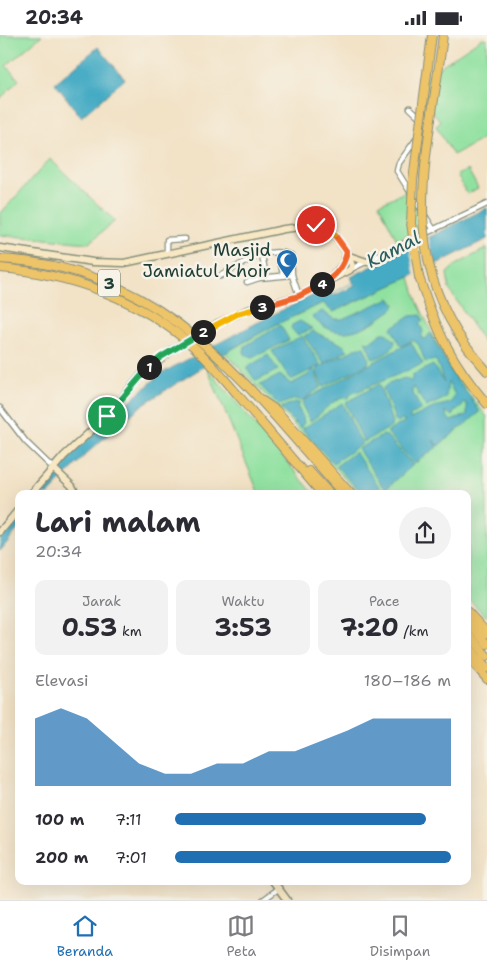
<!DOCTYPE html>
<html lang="id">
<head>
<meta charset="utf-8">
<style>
	:root { --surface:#fff; --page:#f2f2f3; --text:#2b2b33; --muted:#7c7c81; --line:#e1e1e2; --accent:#1f6fb2 }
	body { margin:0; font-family:"Shantell Sans",sans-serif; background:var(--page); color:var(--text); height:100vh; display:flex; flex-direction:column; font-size:19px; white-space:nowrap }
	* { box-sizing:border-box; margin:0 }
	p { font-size:16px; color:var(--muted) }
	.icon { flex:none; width:28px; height:28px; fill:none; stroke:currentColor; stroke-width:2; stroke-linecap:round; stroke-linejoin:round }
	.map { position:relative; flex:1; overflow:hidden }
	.side { position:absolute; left:15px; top:455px; width:456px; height:395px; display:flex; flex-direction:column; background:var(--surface); border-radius:10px; box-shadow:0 5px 20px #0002 }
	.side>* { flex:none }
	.pin { position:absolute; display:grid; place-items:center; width:42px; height:42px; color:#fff; margin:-21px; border:2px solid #fff; border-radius:50%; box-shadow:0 1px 5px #0007 }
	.km { position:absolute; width:25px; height:25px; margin:-12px; border-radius:50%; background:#222; color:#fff; font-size:14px; line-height:25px; text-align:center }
	.round { display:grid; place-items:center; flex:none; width:52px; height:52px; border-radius:26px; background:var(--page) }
	.summary { display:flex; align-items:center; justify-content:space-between; height:85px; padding:0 20px }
	h1 { font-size:28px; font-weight:700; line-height:38px }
	.metrics { display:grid; grid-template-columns:repeat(3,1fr); gap:8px; height:85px; padding:5px 20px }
	.metrics div { display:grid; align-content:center; border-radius:10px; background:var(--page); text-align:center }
	.metrics b { font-size:25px; font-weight:700 }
	.metrics small { font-size:14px; font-weight:400 }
	.metrics p { font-size:14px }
	.chart { height:140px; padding:10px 20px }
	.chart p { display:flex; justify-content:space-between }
	.chart svg { width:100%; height:90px; margin-top:5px; fill:var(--accent); opacity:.7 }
	ul { padding:0 20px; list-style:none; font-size:16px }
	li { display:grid; grid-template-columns:80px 60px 1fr; align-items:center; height:38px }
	li i { height:12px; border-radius:6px; background:var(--accent) }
	.status { display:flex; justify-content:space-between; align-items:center; height:35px; padding:0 25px; background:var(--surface); direction:ltr }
	.status svg { height:14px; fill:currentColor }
	.tabs { display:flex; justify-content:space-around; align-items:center; height:70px; border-top:1px solid var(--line); background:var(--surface); font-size:14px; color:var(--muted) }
	.tabs a { display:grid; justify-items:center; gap:2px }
	.tabs .selected { color:var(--accent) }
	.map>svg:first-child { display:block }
	.green { fill:#90e1a0; stroke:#588f6a }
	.water { fill:#44abc4; stroke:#32747c; fill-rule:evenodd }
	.pier { fill:#f2e2c6 }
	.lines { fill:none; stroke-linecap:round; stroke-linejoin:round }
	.stream { stroke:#44abc4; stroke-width:1 }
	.street-casing { stroke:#88907d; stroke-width:7 }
	.secondary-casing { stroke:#88907d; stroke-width:9 }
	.highway-casing { stroke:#88907d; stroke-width:10 }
	.street { stroke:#fff; stroke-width:4.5 }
	.secondary { stroke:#f8e7c3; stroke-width:6 }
	.highway { stroke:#eec469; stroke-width:8 }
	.secondary-bridge-casing { stroke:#88907d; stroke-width:9; stroke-linecap:butt }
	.highway-bridge-casing { stroke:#88907d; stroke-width:10; stroke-linecap:butt }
	.secondary-bridge { stroke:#f8e7c3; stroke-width:6 }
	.highway-bridge { stroke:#eec469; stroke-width:8 }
	.split-1-casing { stroke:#fff; stroke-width:10 }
	.split-2-casing { stroke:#fff; stroke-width:10 }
	.split-3-casing { stroke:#fff; stroke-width:10 }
	.split-4-casing { stroke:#fff; stroke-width:10 }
	.split-5-casing { stroke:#fff; stroke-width:10 }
	.split-6-casing { stroke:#fff; stroke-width:10 }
	.split-1 { stroke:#22a559; stroke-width:6 }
	.split-2 { stroke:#22a559; stroke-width:6 }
	.split-3 { stroke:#f5b400; stroke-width:6 }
	.split-4 { stroke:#f0652b; stroke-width:6 }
	.split-5 { stroke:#f0652b; stroke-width:6 }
	.split-6 { stroke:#f5b400; stroke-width:6 }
	.labels { text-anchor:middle; stroke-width:5; stroke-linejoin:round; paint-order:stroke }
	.shield { fill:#f7f3e8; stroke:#60746a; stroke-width:1 }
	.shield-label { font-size:16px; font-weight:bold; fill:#1f3d34 }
	.poi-label { font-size:18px; fill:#1f3d34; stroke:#f7f3e8; text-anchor:end }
	.water-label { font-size:19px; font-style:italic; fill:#2a5e5f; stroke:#f7f3e8 }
</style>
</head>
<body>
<div class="status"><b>20:34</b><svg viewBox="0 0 49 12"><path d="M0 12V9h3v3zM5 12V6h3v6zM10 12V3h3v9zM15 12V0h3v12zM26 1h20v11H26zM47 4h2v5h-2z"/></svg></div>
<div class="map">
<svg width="487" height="865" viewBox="0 0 487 865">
	<rect width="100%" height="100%" fill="#f7f3e8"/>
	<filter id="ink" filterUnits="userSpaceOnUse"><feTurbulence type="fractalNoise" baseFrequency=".02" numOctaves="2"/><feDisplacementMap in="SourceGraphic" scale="10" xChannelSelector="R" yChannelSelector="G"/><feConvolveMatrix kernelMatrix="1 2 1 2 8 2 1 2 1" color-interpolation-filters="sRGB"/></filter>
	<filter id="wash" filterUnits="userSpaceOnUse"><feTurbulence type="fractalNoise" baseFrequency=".0096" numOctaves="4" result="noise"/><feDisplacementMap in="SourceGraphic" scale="20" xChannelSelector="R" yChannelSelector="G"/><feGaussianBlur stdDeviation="1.12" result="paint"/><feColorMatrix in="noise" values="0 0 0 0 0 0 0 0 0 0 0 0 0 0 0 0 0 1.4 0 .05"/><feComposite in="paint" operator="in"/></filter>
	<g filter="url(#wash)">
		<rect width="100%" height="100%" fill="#f2e2c6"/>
		<g class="green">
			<polygon points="0,0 42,0 6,31 19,45 0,64"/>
			<polygon points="482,3 487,4 487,102 453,120 436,91 441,87 425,66 432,58 419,46"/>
			<polygon points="50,124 115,186 89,208 0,200 0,179"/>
			<polygon points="468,135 478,153 467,159 457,140"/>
			<polygon points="407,156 427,191 397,205 379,169"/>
			<polygon points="487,213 487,313 449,254 447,238 456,230"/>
			<polygon points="410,242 417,266 433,300 453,336 487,382 487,582 468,564 468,459 360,459 225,318 277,289 323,268 333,277"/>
			<polygon points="207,333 314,459 259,459"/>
		</g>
		<g class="water">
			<polygon points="98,12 125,44 81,82 55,48"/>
			<polygon points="487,173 487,204 410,242 333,277 323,268 277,289 235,312 142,370 86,419 49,459 35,459 82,408 162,338 272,280 329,253 333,261 355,251 351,242"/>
			<path d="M390 263 395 269 393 274C365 294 340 310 312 282L322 276 334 284H342Z"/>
			<path d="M421 280 423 286 419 288 423 296 421 303 426 304 430 298 453 339 479 375V378L438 411 433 405 437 412 414 429 387 397 405 386 402 385 396 387 383 353 386 350 404 343 410 346 412 345V340L433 330 444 347 436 325 425 327 419 310 413 305 401 311 391 293 410 281ZM448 347 455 360 451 368 437 371 410 384V381L421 374 412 356 414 352 426 372 446 363ZM465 367 467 370V380L450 386 445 376 453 381 454 376 461 373Z"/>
			<polygon points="300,286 313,294 297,300 291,293 292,290"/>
			<polygon points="279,291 281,291 289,305 252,323 246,321 244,317 245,311"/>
			<path d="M314 296C325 304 340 305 348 315L324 329 304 301Z"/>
			<path d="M382 298H386L395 306C395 315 381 322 373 324L365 306 369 308Z"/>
			<polygon points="302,301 321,330 291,345 272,316"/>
			<path d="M411 307 423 329 351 359 348 363C333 361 322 380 310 386L302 370 304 365Z"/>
			<polygon points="359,312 364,312 369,323 368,329 323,352 317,337 318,333"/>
			<polygon points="268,320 278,335 256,346 248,335 248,332"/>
			<polygon points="312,335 315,335 321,352 302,366 295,364 279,370 260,350 280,340 291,349 308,340"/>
			<polygon points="379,349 392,387 391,392 364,407 345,368"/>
			<polygon points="295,367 300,368 297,371 303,382 304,388 300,393 280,373"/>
			<polygon points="342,368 362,409 333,428 302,394"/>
			<polygon points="383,400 387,401 413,430 385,455 358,414"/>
			<polygon points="355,417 380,453 379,459 363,459 336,431"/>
			<polygon points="19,478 19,493 0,516 0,501"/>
		</g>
		<polygon class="pier" points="428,200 435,233 415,242 409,210"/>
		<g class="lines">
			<polyline class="stream" points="331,259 354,247"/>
		</g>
	</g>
	<g filter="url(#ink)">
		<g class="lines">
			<g class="street-casing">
				<g id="street">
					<polyline points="410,73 424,86 421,97"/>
					<polyline points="417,103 399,128 397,136 434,195"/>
					<polyline points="167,218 167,205 185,204"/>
					<polyline points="279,218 283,240"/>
					<polyline points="262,220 266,242"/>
					<polyline points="351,234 487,169"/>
					<path d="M220 241C242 230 265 210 291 220L292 240"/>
					<polyline points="247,247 259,243 292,240 299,261"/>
					<polyline points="0,373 26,407 53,433"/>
					<polyline points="263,865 278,854"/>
				</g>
			</g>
			<g class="secondary-casing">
				<g id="secondary">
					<polyline points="0,213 93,227 124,228 284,194 317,190 334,199 349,221 352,231 350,235 299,261 247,275 218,288"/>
					<polyline points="349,221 367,227"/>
					<polyline points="333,241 343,229 347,217"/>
					<polyline points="53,433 72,451 76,459"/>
					<polyline points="31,459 64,421 107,381 145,336 171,316"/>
					<polyline points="0,497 19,474"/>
					<polyline points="273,846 287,865"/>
				</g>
			</g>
			<g class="highway-casing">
				<g id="highway">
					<path d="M0 224C165 233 242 345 343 459"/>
					<path d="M0 233C71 239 140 264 194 312 210 326 224 344 238 360 266 393 294 426 322 459"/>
					<path d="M419 242C437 296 450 326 487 369"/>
					<polyline points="475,322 487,336"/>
					<polyline points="261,365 276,375 351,459"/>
					<polyline points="309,436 330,459"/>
					<polyline points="468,577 487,598"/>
					<polyline points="468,587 487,609"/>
					<polyline points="468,599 487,621"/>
					<polyline points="468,611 487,633"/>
					<polyline points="468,622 487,644"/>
				</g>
			</g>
			<use href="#street" class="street"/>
			<use href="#secondary" class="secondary"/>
			<use href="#highway" class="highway"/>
			<g class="secondary-bridge-casing">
				<polyline id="secondary-bridge" points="171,316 218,288"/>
			</g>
			<g class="highway-bridge-casing">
				<g id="highway-bridge">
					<path d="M443 0C430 115 392 221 475 322"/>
					<polyline points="419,242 411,188 413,145 432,0"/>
				</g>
			</g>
			<use href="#secondary-bridge" class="secondary-bridge"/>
			<use href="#highway-bridge" class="highway-bridge"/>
		</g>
	</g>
	<g class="lines" filter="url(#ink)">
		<g class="split-1-casing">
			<polyline id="split-1" points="107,381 149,332"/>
		</g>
		<g class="split-2-casing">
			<polyline id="split-2" points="149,332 161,322 203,297"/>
		</g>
		<g class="split-3-casing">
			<polyline id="split-3" points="203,297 237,279 262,272"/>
		</g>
		<g class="split-4-casing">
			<polyline id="split-4" points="262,272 299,261 322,249"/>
		</g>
		<g class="split-5-casing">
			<path id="split-5" d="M322 249C335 242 344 231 347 217L334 199"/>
		</g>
		<g class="split-6-casing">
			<polyline id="split-6" points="316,190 334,199"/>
		</g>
		<use href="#split-1" class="split-1"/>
		<use href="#split-2" class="split-2"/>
		<use href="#split-3" class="split-3"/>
		<use href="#split-4" class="split-4"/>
		<use href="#split-5" class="split-5"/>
		<use href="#split-6" class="split-6"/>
	</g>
	<defs>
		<g id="mosque-pin" transform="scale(1.125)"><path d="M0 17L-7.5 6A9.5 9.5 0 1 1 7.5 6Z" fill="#1f6fb2" stroke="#f7f3e8"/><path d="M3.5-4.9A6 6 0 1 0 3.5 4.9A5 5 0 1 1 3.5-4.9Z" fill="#fff"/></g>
	</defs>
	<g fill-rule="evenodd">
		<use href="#mosque-pin" x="287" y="225"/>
	</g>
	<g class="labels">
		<rect class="shield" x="98" y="234.5" width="22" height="27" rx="4"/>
		<g class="shield-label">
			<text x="109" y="254">3</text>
		</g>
		<g class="poi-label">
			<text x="271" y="221">Masjid<tspan x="271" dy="21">Jamiatul Khoir</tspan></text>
		</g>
		<g class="water-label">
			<text transform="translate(393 214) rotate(-27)" y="7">Kamal</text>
		</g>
	</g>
</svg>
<div class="pin" style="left:107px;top:381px;background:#1e9e55"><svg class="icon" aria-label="arrive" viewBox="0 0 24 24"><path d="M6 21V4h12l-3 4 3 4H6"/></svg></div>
<div class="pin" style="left:316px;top:190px;background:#d93025"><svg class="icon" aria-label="check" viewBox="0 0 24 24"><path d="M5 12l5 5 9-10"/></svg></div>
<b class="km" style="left:149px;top:332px">1</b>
<b class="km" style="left:203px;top:297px">2</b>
<b class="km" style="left:262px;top:272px">3</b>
<b class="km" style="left:322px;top:249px">4</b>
<section class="side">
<div class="summary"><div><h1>Lari malam</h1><p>20:34</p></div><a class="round"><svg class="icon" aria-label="share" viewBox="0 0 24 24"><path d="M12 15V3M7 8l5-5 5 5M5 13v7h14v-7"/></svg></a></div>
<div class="metrics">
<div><p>Jarak</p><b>0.53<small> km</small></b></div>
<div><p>Waktu</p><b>3:53</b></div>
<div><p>Pace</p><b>7:20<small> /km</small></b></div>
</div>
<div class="chart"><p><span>Elevasi</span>180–186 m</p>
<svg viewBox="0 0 160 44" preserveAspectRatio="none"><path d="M0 44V11L10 6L20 11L30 22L40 33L50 38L60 38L70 33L80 33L90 27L100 27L110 22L120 17L130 11L140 11L150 11L160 11V44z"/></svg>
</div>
<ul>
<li><b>100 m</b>7:11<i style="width:91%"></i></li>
<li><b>200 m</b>7:01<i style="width:100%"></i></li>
</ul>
</section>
</div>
<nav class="tabs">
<a class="selected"><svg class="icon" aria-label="home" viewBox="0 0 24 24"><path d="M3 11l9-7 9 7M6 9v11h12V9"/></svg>Beranda</a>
<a><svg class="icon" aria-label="map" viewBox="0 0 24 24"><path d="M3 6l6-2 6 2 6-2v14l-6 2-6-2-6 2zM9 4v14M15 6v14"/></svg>Peta</a>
<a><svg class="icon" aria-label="saved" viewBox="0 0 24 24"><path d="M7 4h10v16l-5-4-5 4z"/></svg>Disimpan</a>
</nav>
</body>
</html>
